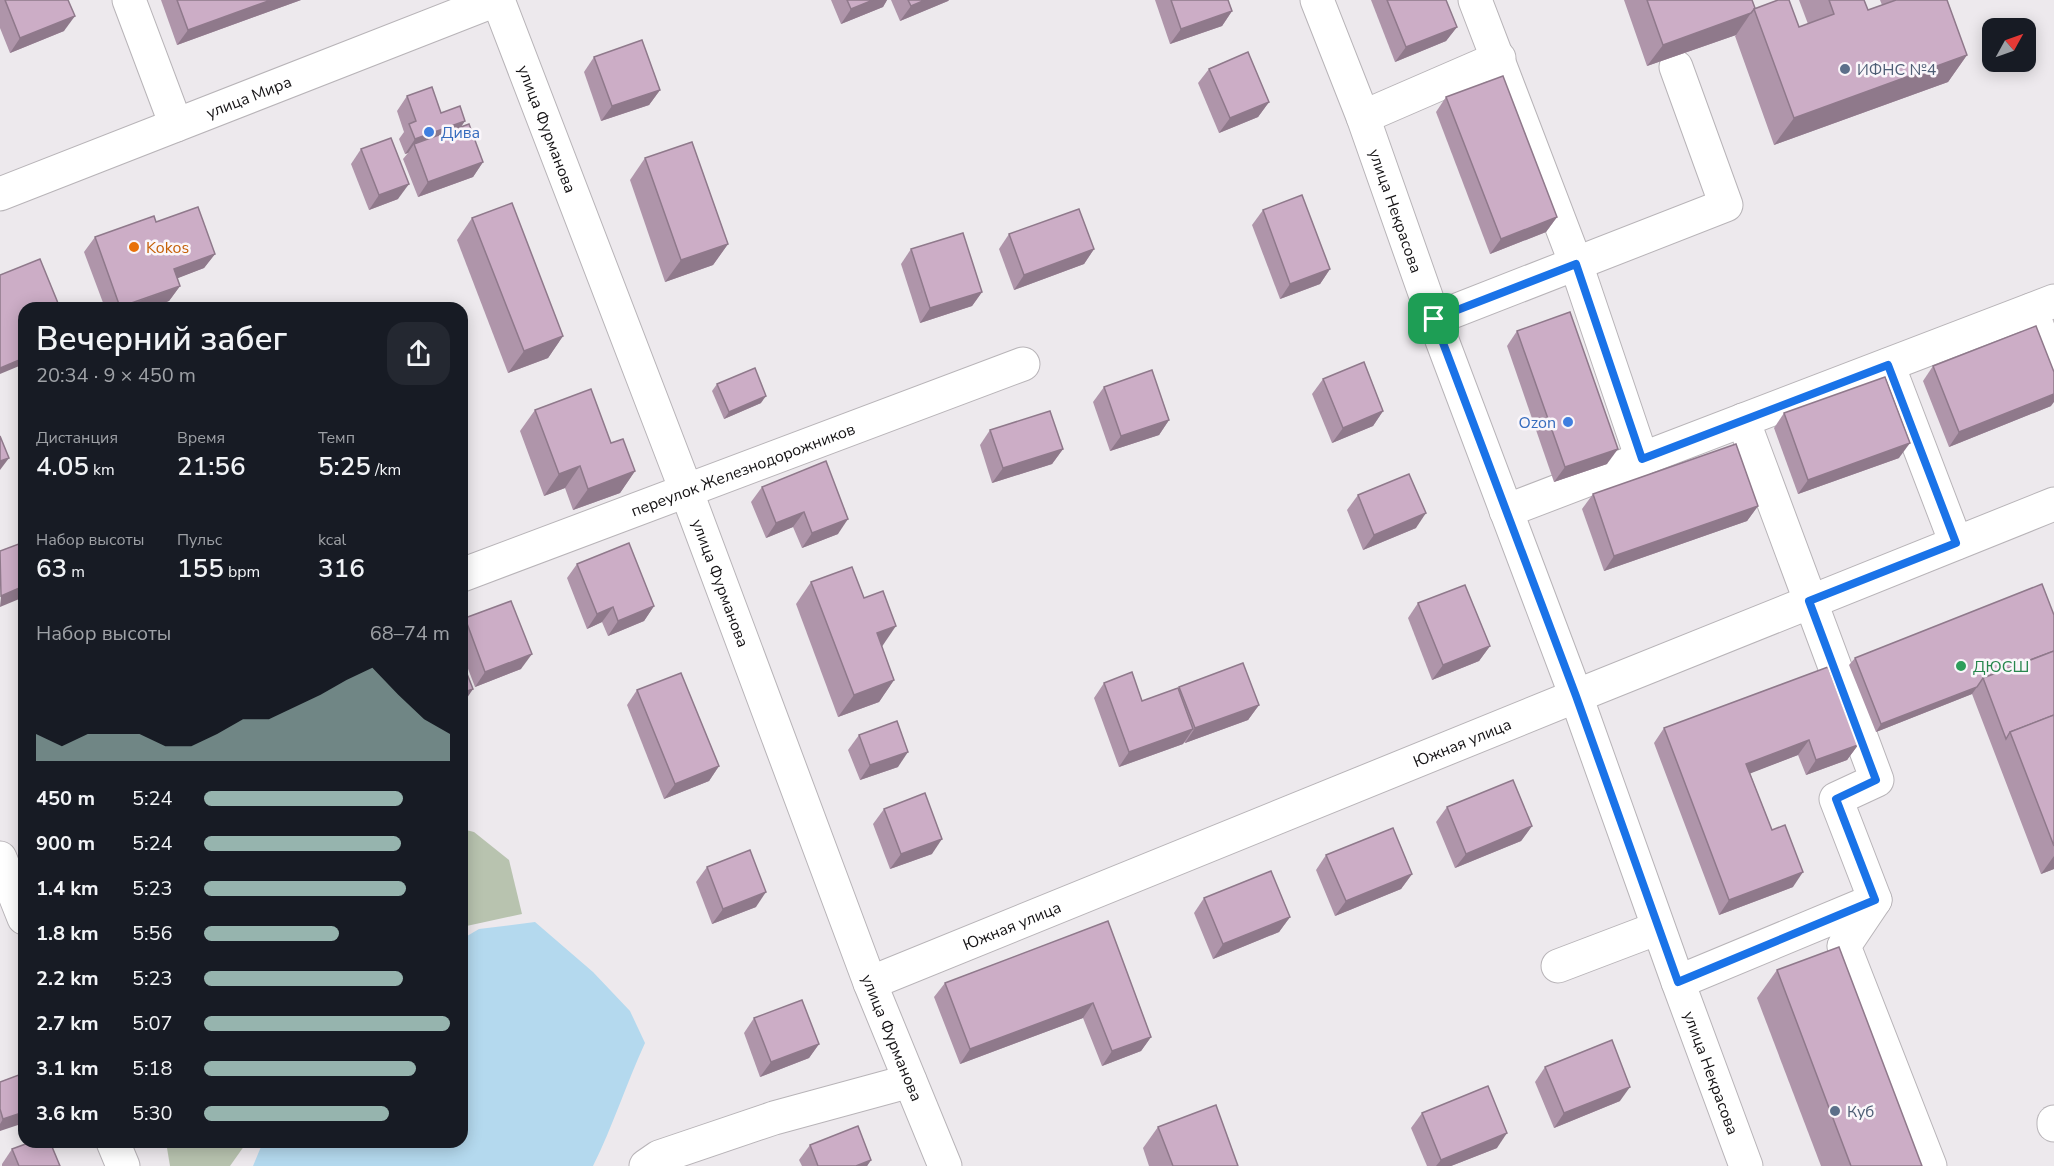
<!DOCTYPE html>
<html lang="ru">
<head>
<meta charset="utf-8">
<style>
	:root { --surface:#171b24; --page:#242831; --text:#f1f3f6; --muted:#9ea1a6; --accent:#96b4ae }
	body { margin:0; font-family:"Nunito Sans",sans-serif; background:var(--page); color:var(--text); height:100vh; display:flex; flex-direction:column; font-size:22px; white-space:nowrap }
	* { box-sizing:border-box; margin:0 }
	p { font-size:20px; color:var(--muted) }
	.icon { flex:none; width:33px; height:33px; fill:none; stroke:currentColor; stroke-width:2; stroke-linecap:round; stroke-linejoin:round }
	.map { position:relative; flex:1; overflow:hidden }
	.panel { position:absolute; left:18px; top:302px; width:450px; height:846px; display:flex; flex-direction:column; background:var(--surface); border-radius:18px; box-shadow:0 3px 15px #0003 }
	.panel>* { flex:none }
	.needle { width:39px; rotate:50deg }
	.tools { position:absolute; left:1982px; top:18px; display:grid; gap:12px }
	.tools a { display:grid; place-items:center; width:54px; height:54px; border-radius:12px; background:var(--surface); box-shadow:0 3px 15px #0003; font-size:30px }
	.pin { position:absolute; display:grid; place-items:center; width:51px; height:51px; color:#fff; margin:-26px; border-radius:12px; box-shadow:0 3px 9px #0006 }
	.round { display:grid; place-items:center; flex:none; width:63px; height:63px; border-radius:18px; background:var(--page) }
	.head { display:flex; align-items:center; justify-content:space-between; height:102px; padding:0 18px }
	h1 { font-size:33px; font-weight:600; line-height:45px }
	.metrics { display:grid; grid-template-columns:repeat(3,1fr); gap:9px; height:102px; padding:6px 18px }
	.metrics div { display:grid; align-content:center }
	.metrics b { font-size:26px; font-weight:600 }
	.metrics small { font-size:16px; font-weight:400 }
	.metrics p { font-size:16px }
	.chart { height:168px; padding:12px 18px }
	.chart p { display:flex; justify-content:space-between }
	.chart svg { width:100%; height:108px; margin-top:6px; fill:var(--accent); opacity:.7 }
	ul { padding:0 18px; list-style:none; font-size:20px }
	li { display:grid; grid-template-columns:96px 72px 1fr; align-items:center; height:45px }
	li i { height:15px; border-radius:8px; background:var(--accent) }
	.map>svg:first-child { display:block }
	.green { fill:#b8c3af }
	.water { fill:#b4d9ee }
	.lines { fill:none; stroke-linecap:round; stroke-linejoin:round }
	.minor-casing { stroke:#b8b4b8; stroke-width:35 }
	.major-casing { stroke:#b8b4b8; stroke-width:35 }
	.minor { stroke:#fff; stroke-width:33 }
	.major { stroke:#fff; stroke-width:33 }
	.wall { fill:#af95aa }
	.shaded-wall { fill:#8f798b }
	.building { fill:#ccadc6; stroke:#8f798b; stroke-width:1.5 }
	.route-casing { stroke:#fff; stroke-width:12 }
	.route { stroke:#1a73e8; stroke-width:8 }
	.service-dot { fill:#5c6f8a; stroke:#faf6fa; stroke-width:2 }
	.shop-dot { fill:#3f7fe0; stroke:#faf6fa; stroke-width:2 }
	.food-dot { fill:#e8710a; stroke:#faf6fa; stroke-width:2 }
	.leisure-dot { fill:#2e9e5b; stroke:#faf6fa; stroke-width:2 }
	.labels { text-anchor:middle; stroke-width:5; stroke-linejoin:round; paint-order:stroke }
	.service-label { font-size:16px; fill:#4e5e75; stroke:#faf6fa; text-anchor:start }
	.street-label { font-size:16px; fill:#151315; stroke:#faf6fa }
	.shop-label { font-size:16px; fill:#366cbe; stroke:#faf6fa; text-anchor:start }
	.food-label { font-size:16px; fill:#c56008; stroke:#faf6fa; text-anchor:start }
	.leisure-label { font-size:16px; fill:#27864d; stroke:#faf6fa; text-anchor:start }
</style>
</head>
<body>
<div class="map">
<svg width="2054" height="1166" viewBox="0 0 2054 1166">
	<rect width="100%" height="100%" fill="#ede9ed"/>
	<g class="green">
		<polygon points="462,829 474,832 509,860 522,914 462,927"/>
		<polygon points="166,1142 247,1142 230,1166 170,1166"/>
	</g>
	<path class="water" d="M535 922 593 972 630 1011 645 1043C626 1084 613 1126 593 1166H253L263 1142H462V939L479 929Z"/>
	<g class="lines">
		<g class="minor-casing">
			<g id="minor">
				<polyline points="129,0 176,125"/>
				<path id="s1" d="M1317 0 1363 117 1434 319 1576 696 1678 982 1746 1166"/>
				<polyline points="1475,0 1576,264 1642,459"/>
				<polyline points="1363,117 1499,58"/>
				<polyline points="2031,310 2054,369"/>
				<polyline points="1434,319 1726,205 1676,67"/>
				<polyline points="1888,365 1956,543"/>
				<polyline points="1743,420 1877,780 1836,799 1875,900"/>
				<polyline points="1506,511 2054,301"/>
				<path id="s2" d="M462 575 1023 364"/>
				<polyline points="0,858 24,918"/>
				<polyline points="1558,966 1658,928"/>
				<polyline points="1678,982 1875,900 1844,946 1930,1166"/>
				<path id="s3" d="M870 983 1576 696 2054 504"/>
				<polyline points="2054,1122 2054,1125"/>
				<polyline points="113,1142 123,1166"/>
				<polyline points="646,1166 659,1157 774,1118 910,1081"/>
			</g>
		</g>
		<g class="major-casing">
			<g id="major">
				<path id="s4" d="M498 0 686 490 870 983 945 1166"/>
				<path id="s5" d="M0 194 496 0"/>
			</g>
		</g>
		<use href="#minor" class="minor"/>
		<use href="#major" class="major"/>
	</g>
	<g class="wall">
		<polygon points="0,0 68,0 64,31 10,53 0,28"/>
		<polygon points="161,0 301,0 177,45"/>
		<polygon points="831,0 887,0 883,7 841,24"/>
		<polygon points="891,0 949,0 948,1 900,21"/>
		<polygon points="1155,0 1228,0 1232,11 1222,26 1170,44"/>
		<polygon points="1371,0 1446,0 1457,27 1446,41 1395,62"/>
		<polygon points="1624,0 1752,0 1755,8 1799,27 1808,24 1799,0 1864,0 1868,10 1882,5 1880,0 1947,0 1967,55 1948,82 1774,145 1735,36 1736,35 1647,66"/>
		<polygon points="594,57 660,90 649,105 601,121 584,72"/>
		<polygon points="1209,69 1269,102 1258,117 1219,133 1198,83"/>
		<polygon points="407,96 441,113 461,127 483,162 473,177 418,197 403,159 408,153 405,154 399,139 404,132 397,111"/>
		<polygon points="1446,97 1557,217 1546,232 1490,254 1436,112"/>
		<polygon points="361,149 398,199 369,210 351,164"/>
		<polygon points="645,158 728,244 713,265 665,282 630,180"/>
		<polygon points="1263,210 1330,269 1320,284 1280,299 1252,225"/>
		<polygon points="472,218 563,336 548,358 508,373 457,240"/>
		<polygon points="156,222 215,254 204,268 177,278 180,286 169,301 150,308 105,308 84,252 95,237"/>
		<polygon points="1009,234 1094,249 1084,264 1014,290 999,249"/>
		<polygon points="911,249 982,292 972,306 920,323 901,264"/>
		<polygon points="1517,331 1607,464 1554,482 1507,346"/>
		<polygon points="1933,366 2051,406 1949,447 1923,381"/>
		<polygon points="1323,379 1383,411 1373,426 1332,443 1312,394"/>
		<polygon points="717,384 761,403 724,419 712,391"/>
		<polygon points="1104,387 1169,420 1159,435 1110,451 1093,402"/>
		<polygon points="535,410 611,443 635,471 620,493 573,510 565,488 544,496 520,431"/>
		<polygon points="1784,413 1899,458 1798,494 1774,428"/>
		<polygon points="990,430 1063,449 1052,464 992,483 980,445"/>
		<polygon points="826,461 838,534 802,548 793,527 766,538 751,502 762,487"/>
		<polygon points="1593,494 1758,506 1747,521 1604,571 1582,509"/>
		<polygon points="1358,495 1416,528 1363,550 1347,510"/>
		<polygon points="577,564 654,606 644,621 608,636 602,622 587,629 567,578"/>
		<polygon points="811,582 882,647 894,680 879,702 838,717 796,604"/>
		<polygon points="1418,603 1490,646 1479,661 1432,680 1408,618"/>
		<polygon points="2054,615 2054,869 2041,874 1972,694 1876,732 1849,665 1855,658"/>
		<polygon points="465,618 521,669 475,687 462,653 462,622"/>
		<polygon points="1104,683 1142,701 1179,688 1179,687 1259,705 1248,720 1185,743 1184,742 1183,744 1119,767 1094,698"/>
		<polygon points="637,690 719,766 709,781 664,799 627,705"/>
		<polygon points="1664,728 1858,745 1847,760 1806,775 1798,755 1750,773 1793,887 1719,915 1654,743"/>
		<polygon points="859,735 898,767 860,780 848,750"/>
		<polygon points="1447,807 1532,826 1521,841 1455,868 1436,822"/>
		<polygon points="884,809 932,854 890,869 873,824"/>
		<polygon points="1326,855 1412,874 1401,889 1335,916 1316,870"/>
		<polygon points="707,867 756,907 712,924 696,882"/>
		<polygon points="1204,898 1290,917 1279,932 1213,959 1194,913"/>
		<polygon points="1108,921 1151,1037 1141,1051 1102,1066 1083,1018 960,1064 934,997 945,983"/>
		<polygon points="1777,970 1922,1166 1821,1166 1757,998"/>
		<polygon points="754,1018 819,1044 809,1058 760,1077 744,1033"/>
		<polygon points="1545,1067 1620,1101 1554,1128 1535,1082"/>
		<polygon points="24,1073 0,1131 0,1082"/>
		<polygon points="1422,1113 1497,1148 1451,1166 1427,1166 1411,1128"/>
		<polygon points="1158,1127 1238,1166 1149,1166 1143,1148"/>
		<polygon points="810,1145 871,1160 867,1166 802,1166 799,1160"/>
		<polygon points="12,1149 60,1166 2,1166 2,1164"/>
	</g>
	<g class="shaded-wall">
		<polygon points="271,0 301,0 177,45 188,30"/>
		<polygon points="873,0 887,0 883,7 841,24 851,9"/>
		<polygon points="925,0 949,0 948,1 900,21 911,6"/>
		<polygon points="1232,11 1222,26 1170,44 1181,29"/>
		<polygon points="1751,13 1736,35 1647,66 1663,45"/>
		<polygon points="75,16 64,31 10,53 20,38"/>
		<polygon points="1457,27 1446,41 1395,62 1406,47"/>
		<polygon points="1967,55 1948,82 1774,145 1794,118"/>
		<polygon points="660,90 649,105 601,121 612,106"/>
		<polygon points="1269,102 1258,117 1219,133 1230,118"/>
		<polygon points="465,121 455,136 414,144 408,153 405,154 415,139"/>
		<polygon points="483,162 473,177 418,197 428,182"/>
		<polygon points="409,184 398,199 369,210 379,195"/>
		<polygon points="1557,217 1546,232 1490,254 1501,239"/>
		<polygon points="728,244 713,265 665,282 681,260"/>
		<polygon points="1094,249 1084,264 1014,290 1024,275"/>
		<polygon points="215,254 204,268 163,284 174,269"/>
		<polygon points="1330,269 1320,284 1280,299 1290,284"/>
		<polygon points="180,286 169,301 150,308 120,308"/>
		<polygon points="982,292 972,306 920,323 930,308"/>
		<polygon points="563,336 548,358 508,373 524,351"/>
		<polygon points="24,358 24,364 0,374 0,368"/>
		<polygon points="2054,394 2054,402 2051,406 1949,447 1959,432"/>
		<polygon points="766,396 761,403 724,419 729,412"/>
		<polygon points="1383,411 1373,426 1332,443 1343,428"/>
		<polygon points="1169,420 1159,435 1110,451 1121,436"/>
		<polygon points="1910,443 1899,458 1798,494 1808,480"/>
		<polygon points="1063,449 1052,464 992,483 1003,468"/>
		<polygon points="1618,449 1607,464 1554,482 1565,467"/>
		<polygon points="9,458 0,470 0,461"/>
		<polygon points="580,466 565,488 544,496 559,474"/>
		<polygon points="635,471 620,493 573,510 588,489"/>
		<polygon points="1758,506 1747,521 1604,571 1614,556"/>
		<polygon points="804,512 793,527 766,538 776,523"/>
		<polygon points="1426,513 1416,528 1363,550 1374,535"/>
		<polygon points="848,519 838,534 802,548 812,533"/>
		<polygon points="24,586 24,597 0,607 1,596"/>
		<polygon points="654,606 644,621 608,636 618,621"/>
		<polygon points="613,607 602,622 587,629 597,614"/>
		<polygon points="896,626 881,648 877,633"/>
		<polygon points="1490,646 1479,661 1432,680 1443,665"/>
		<polygon points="532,654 521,669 475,687 485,672"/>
		<polygon points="894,680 879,702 838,717 854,695"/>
		<polygon points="1977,687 1972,694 1876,732 1881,724"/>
		<polygon points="473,689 463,704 462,704 462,693"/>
		<polygon points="1259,705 1248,720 1185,743 1195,728"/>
		<polygon points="1193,729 1183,744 1119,767 1129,752"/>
		<polygon points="1809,740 1798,755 1736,779 1746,764"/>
		<polygon points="1858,745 1847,760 1806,775 1816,760"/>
		<polygon points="908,752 898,767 860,780 870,765"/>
		<polygon points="719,766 709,781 664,799 675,784"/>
		<polygon points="1532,826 1521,841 1455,868 1466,854"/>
		<polygon points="942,839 932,854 890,869 901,854"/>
		<polygon points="2054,856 2054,869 2041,874"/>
		<polygon points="1803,872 1793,887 1719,915 1729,900"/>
		<polygon points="1412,874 1401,889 1335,916 1346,901"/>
		<polygon points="766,892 756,907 712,924 723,909"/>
		<polygon points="1290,917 1279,932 1213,959 1223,944"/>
		<polygon points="1093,1003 1083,1018 960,1064 970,1049"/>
		<polygon points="1151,1037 1141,1051 1102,1066 1112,1051"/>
		<polygon points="819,1044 809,1058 760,1077 771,1062"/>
		<polygon points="1630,1087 1620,1101 1554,1128 1564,1113"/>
		<polygon points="24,1112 24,1123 0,1131 0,1124 3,1119"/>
		<polygon points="1507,1133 1497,1148 1451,1166 1436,1166 1441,1160"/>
		<polygon points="871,1160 867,1166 856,1166"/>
	</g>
	<g class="building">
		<polygon points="5,0 68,0 75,16 20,38"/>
		<polygon points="177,0 271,0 188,30"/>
		<polygon points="847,0 873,0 851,9"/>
		<polygon points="908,0 925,0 911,6"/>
		<polygon points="1171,0 1228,0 1232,11 1181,29"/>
		<polygon points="1387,0 1446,0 1457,27 1406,47"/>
		<polygon points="1647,0 1752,0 1755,8 1751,13 1663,45"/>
		<polygon points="1778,0 1789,0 1799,27 1834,14 1829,0 1864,0 1868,10 1896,0 1947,0 1967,55 1794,118 1754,9"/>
		<polygon points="642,40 660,90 612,106 594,57"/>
		<polygon points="1248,52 1269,102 1230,118 1209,69"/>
		<polygon points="1503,76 1557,217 1501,239 1446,97"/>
		<polygon points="432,87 441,113 460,106 465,121 415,139 409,124 416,121 407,96"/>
		<polygon points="469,124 483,162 428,182 414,144"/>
		<polygon points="391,138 409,184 379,195 361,149"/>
		<polygon points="692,142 728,244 681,260 645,158"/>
		<polygon points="1302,195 1330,269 1290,284 1263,210"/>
		<polygon points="512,203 563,336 524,351 472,218"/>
		<polygon points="198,207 215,254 174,269 180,286 120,307 95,237 154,216 156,222"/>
		<polygon points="1079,209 1094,249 1024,275 1009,234"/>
		<polygon points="963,233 982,292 930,308 911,249"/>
		<polygon points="40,259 60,308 24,308 24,358 0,368 0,275"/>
		<polygon points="1570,312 1618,449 1565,467 1517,331"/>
		<polygon points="2036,326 2054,372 2054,394 1959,432 1933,366"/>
		<polygon points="1364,362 1383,411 1343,428 1323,379"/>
		<polygon points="755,368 766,396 729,412 717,384"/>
		<polygon points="1152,370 1169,420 1121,436 1104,387"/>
		<polygon points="1885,377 1910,443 1808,480 1784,413"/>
		<polygon points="591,389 611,443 623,439 635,471 588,489 580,466 559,474 535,410"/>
		<polygon points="1050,411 1063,449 1003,468 990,430"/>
		<polygon points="0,436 9,458 0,461"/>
		<polygon points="1736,444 1758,506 1614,556 1593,494"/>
		<polygon points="826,461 848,519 812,533 804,512 776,523 762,487"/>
		<polygon points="1409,474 1426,513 1374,535 1358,495"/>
		<polygon points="24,542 24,586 1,596 0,551"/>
		<polygon points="629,543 654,606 618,621 613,607 597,614 577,564"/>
		<polygon points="852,567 864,598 883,591 896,626 877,633 894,680 854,695 811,582"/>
		<polygon points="2042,584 2054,615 2054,651 1983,678 1977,687 1881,724 1855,658"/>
		<polygon points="1465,585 1490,646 1443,665 1418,603"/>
		<polygon points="511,601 532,654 485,672 465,618"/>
		<polygon points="2054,651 2054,715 2010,732 2006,739 1983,678"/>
		<polygon points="462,661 473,689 462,693"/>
		<polygon points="1243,663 1259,705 1195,728 1179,687"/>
		<polygon points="1828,667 1858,745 1816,760 1809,740 1746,764 1772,830 1785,825 1803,872 1729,900 1664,728"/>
		<polygon points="1132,672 1142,701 1178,688 1193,729 1129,752 1104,683"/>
		<polygon points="681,673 719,766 675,784 637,690"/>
		<polygon points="2054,715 2054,846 2010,732"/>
		<polygon points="897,721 908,752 870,765 859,735"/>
		<polygon points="1513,780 1532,826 1466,854 1447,807"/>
		<polygon points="925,793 942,839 901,854 884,809"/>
		<polygon points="1393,828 1412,874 1346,901 1326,855"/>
		<polygon points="750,850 766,892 723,909 707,867"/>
		<polygon points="1271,871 1290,917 1223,944 1204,898"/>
		<polygon points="1108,921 1151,1037 1112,1051 1093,1003 970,1049 945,983"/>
		<polygon points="1839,947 1922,1166 1851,1166 1777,970"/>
		<polygon points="802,1000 819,1044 771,1062 754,1018"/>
		<polygon points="1612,1040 1630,1087 1564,1113 1545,1067"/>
		<polygon points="24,1073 24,1112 3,1119 0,1109 0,1082"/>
		<polygon points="1488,1086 1507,1133 1441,1160 1422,1113"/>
		<polygon points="1216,1105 1238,1166 1173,1166 1158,1127"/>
		<polygon points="858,1126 871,1160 856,1166 818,1166 810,1145"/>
		<polygon points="31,1142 50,1142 60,1166 19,1166 12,1149"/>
	</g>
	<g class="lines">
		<g class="route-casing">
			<polygon id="route" points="1576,264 1642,459 1888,365 1956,543 1809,601 1876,780 1836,799 1875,900 1678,982 1576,696 1434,319"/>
		</g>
		<use href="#route" class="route"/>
	</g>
	<g class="service-dot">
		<circle cx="1845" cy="69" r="6"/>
		<circle cx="1835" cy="1111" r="6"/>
	</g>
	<g class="shop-dot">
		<circle cx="429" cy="132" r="6"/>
		<circle cx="1568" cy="422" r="6"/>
	</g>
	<circle class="food-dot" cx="134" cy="247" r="6"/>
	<circle class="leisure-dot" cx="1961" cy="666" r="6"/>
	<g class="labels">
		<g class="service-label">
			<text x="1857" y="75">ИФНС №4</text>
			<text x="1847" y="1117">Куб</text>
		</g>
		<g class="street-label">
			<text dy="6" stroke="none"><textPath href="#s5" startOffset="267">улица Мира</textPath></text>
			<text dy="6" stroke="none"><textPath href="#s4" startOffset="138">улица Фурманова</textPath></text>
			<text dy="6" stroke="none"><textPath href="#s1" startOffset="225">улица Некрасова</textPath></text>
			<text dy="6" stroke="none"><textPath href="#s2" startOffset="300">переулок Железнодорожников</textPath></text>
			<text dy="6" stroke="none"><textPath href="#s4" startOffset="624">улица Фурманова</textPath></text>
			<text dy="6" stroke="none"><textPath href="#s3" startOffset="639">Южная улица</textPath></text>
			<text dy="6" stroke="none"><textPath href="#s3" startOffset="153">Южная улица</textPath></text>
			<text dy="6" stroke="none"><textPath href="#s4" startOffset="1110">улица Фурманова</textPath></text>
			<text dy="6" stroke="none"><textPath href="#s1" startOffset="1143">улица Некрасова</textPath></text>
		</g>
		<g class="shop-label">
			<text x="441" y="138">Дива</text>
			<text x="1556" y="428" text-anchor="end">Ozon</text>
		</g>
		<g class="food-label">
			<text x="146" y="253">Kokos</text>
		</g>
		<g class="leisure-label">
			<text x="1973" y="672">ДЮСШ</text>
		</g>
	</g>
</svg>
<div class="tools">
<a><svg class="needle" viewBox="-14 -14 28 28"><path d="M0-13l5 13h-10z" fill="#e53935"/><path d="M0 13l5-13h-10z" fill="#9ea1a6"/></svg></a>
</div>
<div class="pin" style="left:1434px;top:319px;background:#1e9e55"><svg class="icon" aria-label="arrive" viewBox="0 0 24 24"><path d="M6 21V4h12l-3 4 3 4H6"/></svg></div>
<section class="panel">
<div class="head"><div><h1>Вечерний забег</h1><p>20:34 · 9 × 450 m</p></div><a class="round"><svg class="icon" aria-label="share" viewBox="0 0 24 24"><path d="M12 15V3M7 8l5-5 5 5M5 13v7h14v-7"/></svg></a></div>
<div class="metrics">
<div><p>Дистанция</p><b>4.05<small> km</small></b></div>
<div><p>Время</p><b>21:56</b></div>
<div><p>Темп</p><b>5:25<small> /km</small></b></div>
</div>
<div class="metrics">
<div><p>Набор высоты</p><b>63<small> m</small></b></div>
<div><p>Пульс</p><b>155<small> bpm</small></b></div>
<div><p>kcal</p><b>316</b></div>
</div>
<div class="chart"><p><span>Набор высоты</span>68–74 m</p>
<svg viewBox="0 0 160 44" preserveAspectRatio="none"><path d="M0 44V33L10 38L20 33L30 33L40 33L50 38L60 38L70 33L80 27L90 27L100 22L110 17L120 11L130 6L140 17L150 27L160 33V44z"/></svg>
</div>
<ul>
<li><b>450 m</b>5:24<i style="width:81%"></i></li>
<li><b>900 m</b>5:24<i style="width:80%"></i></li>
<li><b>1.4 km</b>5:23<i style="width:82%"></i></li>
<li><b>1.8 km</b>5:56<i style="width:55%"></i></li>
<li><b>2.2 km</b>5:23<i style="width:81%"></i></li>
<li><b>2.7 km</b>5:07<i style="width:100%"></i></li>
<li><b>3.1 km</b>5:18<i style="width:86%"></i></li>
<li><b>3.6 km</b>5:30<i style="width:75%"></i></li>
</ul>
</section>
</div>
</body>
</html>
